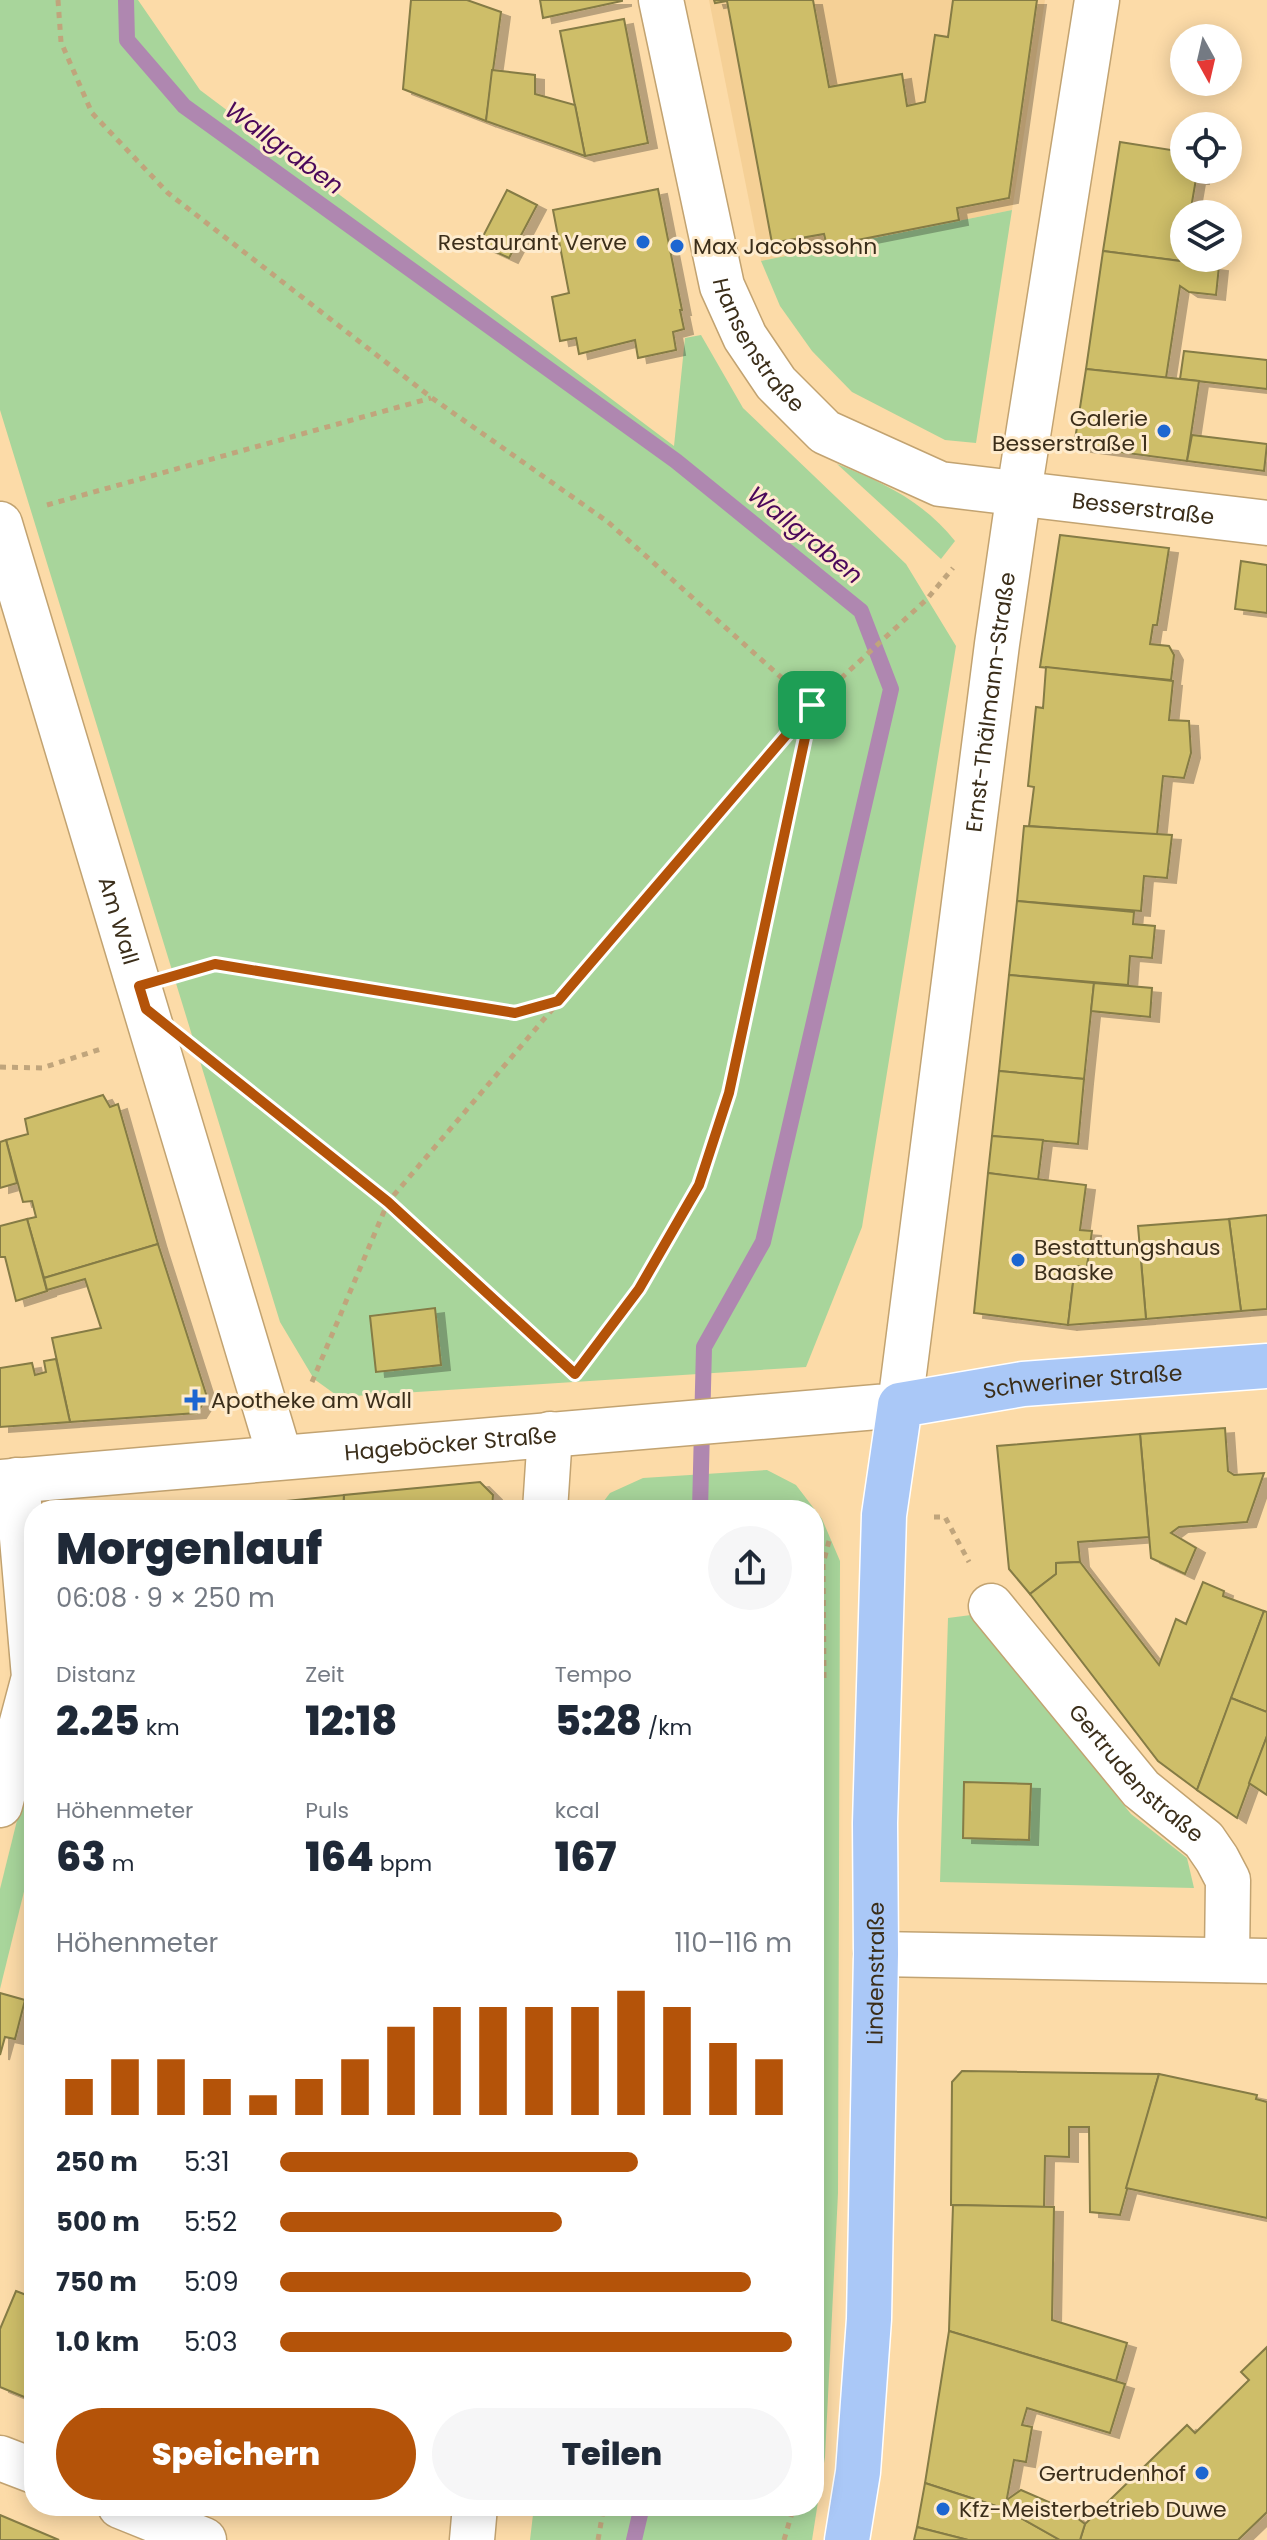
<!DOCTYPE html>
<html lang="de">
<head>
<meta charset="utf-8">
<style>
	:root { --surface:#fff; --page:#f6f6f7; --text:#1f2937; --muted:#747a83; --accent:#b45309 }
	body { margin:0; font-family:Poppins,sans-serif; background:var(--page); color:var(--text); height:100vh; display:flex; flex-direction:column; font-size:30px; white-space:nowrap }
	* { box-sizing:border-box; margin:0 }
	p { font-size:26px; color:var(--muted) }
	.icon { flex:none; width:44px; height:44px; fill:none; stroke:currentColor; stroke-width:2; stroke-linecap:round; stroke-linejoin:round }
	.map { position:relative; flex:1; overflow:hidden }
	.details { position:absolute; left:24px; top:1500px; width:800px; height:1016px; display:flex; flex-direction:column; background:var(--surface); border-radius:32px; box-shadow:0 4px 20px #0003 }
	.details>* { flex:none }
	.needle { width:52px; rotate:172deg }
	.controls { position:absolute; left:1170px; top:24px; display:grid; gap:16px }
	.controls a { display:grid; place-items:center; width:72px; height:72px; border-radius:50%; background:var(--surface); box-shadow:0 4px 20px #0003; font-size:40px }
	.pin { position:absolute; display:grid; place-items:center; width:68px; height:68px; color:#fff; margin:-34px; border-radius:16px; box-shadow:0 4px 12px #0006 }
	.round { display:grid; place-items:center; flex:none; width:84px; height:84px; border-radius:42px; background:var(--page) }
	.head { display:flex; align-items:center; justify-content:space-between; height:136px; padding:0 32px }
	h1 { font-size:44px; font-weight:800; line-height:60px }
	.metrics { display:grid; grid-template-columns:repeat(3,1fr); gap:12px; height:136px; padding:8px 32px }
	.metrics div { display:grid; align-content:center }
	.metrics b { font-size:40px; font-weight:800 }
	.metrics small { font-size:22px; font-weight:400 }
	.metrics p { font-size:22px }
	.chart { height:224px; padding:16px 32px }
	.chart p { display:flex; justify-content:space-between }
	.chart svg { width:100%; height:144px; margin-top:8px; stroke:var(--accent); stroke-width:6 }
	.button { display:flex; gap:16px; margin-top:auto; padding:16px 32px }
	.button a { flex:1; height:92px; border-radius:48px; background:var(--accent); color:#fff; font-size:32px; font-weight:800; line-height:92px; text-align:center }
	.button a+a { background:var(--page); color:var(--text) }
	ul { padding:0 32px; list-style:none; font-size:26px }
	li { display:grid; grid-template-columns:128px 96px 1fr; align-items:center; height:60px }
	li i { height:20px; border-radius:10px; background:var(--accent) }
	.map>svg:first-child { display:block }
	.built { fill:#f5d096 }
	.green { fill:#a8d59b }
	.lines { fill:none; stroke-linecap:round; stroke-linejoin:round }
	.stream { stroke:#af87b0; stroke-width:16 }
	.building { fill:#cebe69; stroke:#857b45; stroke-width:2; filter:url(#shadow) }
	.street-casing { stroke:#c2a371; stroke-width:47 }
	.primary-casing { stroke:#fff; stroke-width:47 }
	.path { stroke:#c0a57c; stroke-width:5; stroke-dasharray:6 6; stroke-linecap:butt }
	.street { stroke:#fff; stroke-width:44 }
	.primary { stroke:#aac8f7; stroke-width:44 }
	.route-casing { stroke:#fff; stroke-width:16 }
	.route { stroke:#b45309; stroke-width:10 }
	.poi-dot { fill:#1d66d1; stroke:#feebcc; stroke-width:3 }
	.labels { text-anchor:middle; stroke-width:6; stroke-linejoin:round; paint-order:stroke }
	.poi-label { font-size:22px; fill:#3b2e1a; stroke:#feebcc; text-anchor:start }
	.street-label { font-size:22px; fill:#3b2e1a; stroke:#feebcc }
	.water-label { font-size:24px; font-style:italic; fill:#4b085a; stroke:#feebcc }
</style>
</head>
<body>
<div class="map">
<svg width="1267" height="2540" viewBox="0 0 1267 2540">
	<defs>
		<filter id="shadow"><feDropShadow dx="9" dy="5" stdDeviation="0" flood-color="#0004"/></filter>
	</defs>
	<rect width="100%" height="100%" fill="#fcdba8"/>
	<polygon class="built" points="709,0 1045,0 1012,210 761,261"/>
	<g class="green">
		<polygon points="0,0 138,0 200,90 674,446 685,338 701,335 743,408 906,564 956,646 862,1227 806,1367 339,1397 314,1379 280,1322 0,410"/>
		<polygon points="1012,210 976,443 945,440 852,392 812,351 780,306 761,261"/>
		<path d="M837 464C883 482 924 502 955 541L941 559Z"/>
		<polygon points="767,1470 796,1485 822,1519 840,1561 838,2193 825,2457 812,2540 530,2540 534,2506 814,2506 814,1510 597,1510 610,1493 643,1478"/>
		<polygon points="971,1615 1131,1814 1187,1858 1194,1888 940,1882 948,1618"/>
		<polygon points="34,1752 34,1851 0,1989 0,1889"/>
	</g>
	<g class="lines">
		<g class="stream">
			<polyline points="126,0 127,40 184,106 676,461 861,611 891,689 763,1242 704,1347 700,1510"/>
			<polyline points="634,2540 642,2506"/>
		</g>
	</g>
	<g class="building">
		<polygon points="411,0 467,0 501,12 486,121 403,89"/>
		<polygon points="540,0 622,0 622,1 543,18"/>
		<polygon points="714,0 813,0 829,87 902,74 907,106 925,102 935,35 948,37 953,0 1037,0 1009,198 957,208 959,220 827,246 824,234 772,243 727,1 715,3"/>
		<polygon points="624,19 648,143 585,156 560,31"/>
		<polygon points="492,70 535,75 535,94 575,105 585,156 486,121"/>
		<polygon points="1120,142 1184,152 1184,170 1202,170 1200,179 1196,179 1190,214 1184,214 1184,258 1198,258 1197,263 1103,251"/>
		<polygon points="658,189 682,310 680,310 684,329 673,332 676,350 638,358 635,340 579,354 576,338 560,341 552,297 569,293 553,210"/>
		<polygon points="507,190 537,205 509,258 479,244"/>
		<polygon points="1103,251 1219,266 1216,295 1189,292 1180,286 1166,378 1086,369"/>
		<polygon points="1184,351 1267,360 1267,389 1180,379"/>
		<polygon points="1086,369 1199,381 1187,461 1074,446"/>
		<polygon points="1192,435 1267,444 1264,471 1187,461"/>
		<polygon points="1060,535 1169,548 1157,625 1153,625 1150,644 1169,646 1174,655 1171,680 1040,667"/>
		<polygon points="1241,561 1267,565 1267,613 1235,609"/>
		<polygon points="1046,667 1173,681 1169,720 1189,721 1191,753 1184,778 1163,776 1157,835 1029,826 1034,787 1028,786 1036,707 1043,708"/>
		<polygon points="1024,826 1172,835 1167,878 1144,876 1141,911 1017,901"/>
		<polygon points="1017,901 1134,912 1133,924 1155,926 1152,958 1130,956 1128,985 1009,975"/>
		<polygon points="1009,975 1094,983 1084,1079 999,1071"/>
		<polygon points="1094,983 1152,988 1150,1017 1091,1011"/>
		<polygon points="999,1071 1084,1079 1078,1144 992,1136"/>
		<polygon points="103,1095 110,1107 118,1104 158,1244 44,1278 27,1219 36,1217 32,1201 23,1202 6,1140 28,1134 25,1119"/>
		<polygon points="992,1136 1043,1140 1038,1180 988,1173"/>
		<polygon points="6,1140 17,1183 0,1188 0,1142"/>
		<polygon points="988,1173 1086,1185 1080,1230 1092,1231 1087,1267 1075,1266 1068,1325 974,1313"/>
		<polygon points="1267,1215 1267,1309 1241,1311 1229,1219"/>
		<polygon points="27,1219 47,1291 16,1301 5,1257 0,1257 0,1226"/>
		<polygon points="1229,1219 1241,1311 1146,1319 1138,1226"/>
		<polygon points="158,1244 207,1397 197,1413 70,1422 52,1338 101,1328 85,1279 47,1290 44,1278"/>
		<polygon points="1140,1249 1146,1319 1068,1325 1075,1266 1087,1267 1089,1253"/>
		<polygon points="435,1308 441,1365 376,1372 370,1316"/>
		<polygon points="56,1359 70,1422 0,1427 0,1368 32,1363 35,1375 46,1372 44,1361"/>
		<polygon points="1225,1428 1228,1471 1234,1475 1264,1473 1247,1522 1179,1527 1171,1533 1196,1548 1185,1574 1151,1558 1140,1434"/>
		<polygon points="1140,1434 1149,1537 1078,1542 1080,1562 1056,1563 1056,1574 1030,1594 1009,1569 997,1446"/>
		<polygon points="480,1482 493,1495 492,1510 343,1510 344,1495"/>
		<polygon points="344,1495 343,1510 226,1510 227,1507"/>
		<polygon points="1080,1562 1159,1665 1176,1619 1186,1624 1203,1582 1224,1591 1223,1596 1264,1611 1197,1790 1158,1761 1030,1594 1056,1574 1056,1563"/>
		<polygon points="1264,1611 1267,1612 1267,1712 1231,1698"/>
		<polygon points="1231,1698 1267,1712 1267,1736 1237,1818 1197,1790"/>
		<polygon points="1267,1736 1267,1795 1249,1783"/>
		<polygon points="964,1782 1031,1784 1029,1840 963,1838"/>
		<polygon points="0,1993 25,2000 15,2039 5,2037 0,2055"/>
		<polygon points="962,2071 1159,2074 1120,2215 1090,2212 1089,2127 1069,2127 1069,2157 1045,2156 1044,2207 951,2205 952,2082"/>
		<polygon points="1159,2074 1257,2095 1256,2099 1267,2102 1267,2218 1126,2188"/>
		<polygon points="953,2205 1054,2207 1052,2320 1127,2343 1116,2381 949,2331"/>
		<polygon points="16,2291 34,2298 34,2401 0,2387 0,2329"/>
		<polygon points="949,2331 1125,2384 1110,2433 1027,2408 1022,2425 1032,2427 1026,2462 1014,2460 1005,2509 925,2483"/>
		<polygon points="1267,2347 1267,2512 1238,2540 1080,2540 1085,2524 1187,2425 1195,2433 1249,2380 1241,2372"/>
		<polygon points="925,2483 1005,2509 1060,2540 968,2540 917,2527"/>
		<polygon points="1021,2490 1065,2509 1085,2524 1080,2540 1060,2540 1005,2509 1008,2499"/>
		<polygon points="0,2515 59,2540 0,2540"/>
		<polygon points="917,2527 968,2540 914,2540"/>
	</g>
	<g class="lines">
		<g class="street-casing">
			<g id="street">
				<path id="s1" d="M661 0 722 286 745 337 776 383 825 432 940 484 1267 523"/>
				<path id="s2" d="M0 524 280 1457"/>
				<path id="s3" d="M0 1482 900 1405 997 644 1019 492 1097 0"/>
				<polyline points="545,1510 550,1434"/>
				<path id="s4" d="M991 1606 1141 1789 1204 1840 1217 1859 1228 1880 1227 1960"/>
				<polyline points="0,1805 34,1677 17,1480"/>
				<polyline points="876,1954 1267,1961"/>
				<polyline points="0,2458 34,2471"/>
				<polyline points="120,2506 204,2540"/>
				<polyline points="472,2540 475,2506"/>
			</g>
		</g>
		<g class="primary-casing">
			<g id="primary">
				<path id="s5" d="M847 2540 858 2472 869 2319 876 1954 875 1823 884 1515 900 1405 1023 1384 1267 1366"/>
			</g>
		</g>
		<g class="path">
			<polyline points="58,0 61,42 92,113 168,193 432,398 608,522 812,705"/>
			<polyline points="47,505 431,398"/>
			<polyline points="186,973 215,964 515,1013 557,1001"/>
			<polyline points="0,1067 42,1068 104,1048"/>
			<polyline points="219,1067 388,1202 575,1374"/>
			<polyline points="575,1374 639,1289 699,1185 729,1093 811,706"/>
			<polyline points="312,1382 388,1202 812,705 927,599 953,568"/>
			<polyline points="934,1517 945,1517 969,1562"/>
			<polyline points="824,1678 823,1564 829,1541"/>
			<polyline points="598,2540 604,2506"/>
			<polyline points="784,2540 794,2506"/>
		</g>
		<use href="#street" class="street"/>
		<use href="#primary" class="primary"/>
	</g>
	<g class="lines">
		<g class="route-casing">
			<polygon id="route" points="812,705 729,1093 699,1185 639,1289 575,1374 388,1202 146,1009 139,986 215,964 515,1013 558,1001"/>
		</g>
		<use href="#route" class="route"/>
	</g>
	<g class="poi-dot">
		<circle cx="643" cy="242" r="8"/>
		<circle cx="677" cy="246" r="8"/>
		<circle cx="1164" cy="431" r="8"/>
		<circle cx="1018" cy="1260" r="8"/>
		<path d="M191 1388h8v8h8v8h-8v8h-8v-8h-8v-8h8z"/>
		<circle cx="1202" cy="2473" r="8"/>
		<circle cx="943" cy="2509" r="8"/>
	</g>
	<g class="labels">
		<g class="poi-label">
			<text x="627" y="250" text-anchor="end">Restaurant Verve</text>
			<text x="693" y="254">Max Jacobssohn</text>
			<text x="1148" y="426" text-anchor="end">Galerie<tspan x="1148" dy="25">Besserstraße 1</tspan></text>
			<text x="1034" y="1255">Bestattungshaus<tspan x="1034" dy="25">Baaske</tspan></text>
			<text x="211" y="1408">Apotheke am Wall</text>
			<text x="1186" y="2481" text-anchor="end">Gertrudenhof</text>
			<text x="959" y="2517">Kfz-Meisterbetrieb Duwe</text>
		</g>
		<g class="street-label">
			<text dy="8" stroke="none"><textPath href="#s1" startOffset="362">Hansenstraße</textPath></text>
			<text dy="8" stroke="none"><textPath href="#s1" startOffset="804">Besserstraße</textPath></text>
			<text dy="8" stroke="none"><textPath href="#s3" startOffset="1612">Ernst-Thälmann-Straße</textPath></text>
			<text dy="8" stroke="none"><textPath href="#s2" startOffset="414">Am Wall</textPath></text>
			<text dy="8" stroke="none"><textPath href="#s5" startOffset="1322">Schweriner Straße</textPath></text>
			<text dy="8" stroke="none"><textPath href="#s3" startOffset="452">Hageböcker Straße</textPath></text>
			<text dy="8" stroke="none"><textPath href="#s4" startOffset="222">Gertrudenstraße</textPath></text>
			<text dy="8" stroke="none"><textPath href="#s5" startOffset="568">Lindenstraße</textPath></text>
		</g>
		<g class="water-label">
			<text transform="translate(284 148) rotate(36)" y="8">Wallgraben</text>
			<text transform="translate(805 535) rotate(39)" y="8">Wallgraben</text>
		</g>
	</g>
</svg>
<div class="controls">
<a><svg class="needle" viewBox="-14 -14 28 28"><path d="M0-13l5 13h-10z" fill="#e53935"/><path d="M0 13l5-13h-10z" fill="#747a83"/></svg></a>
<a><svg class="icon" aria-label="locate" viewBox="0 0 24 24"><circle cx="12" cy="12" r="6"/><path d="M12 2v4M12 18v4M2 12h4M18 12h4"/></svg></a>
<a><svg class="icon" aria-label="layers" viewBox="0 0 24 24"><path d="M12 4l9 5-9 5-9-5zM3 14l9 5 9-5"/></svg></a>
</div>
<div class="pin" style="left:812px;top:705px;background:#1e9e55"><svg class="icon" aria-label="arrive" viewBox="0 0 24 24"><path d="M6 21V4h12l-3 4 3 4H6"/></svg></div>
<section class="details">
<div class="head"><div><h1>Morgenlauf</h1><p>06:08 · 9 × 250 m</p></div><a class="round"><svg class="icon" aria-label="share" viewBox="0 0 24 24"><path d="M12 15V3M7 8l5-5 5 5M5 13v7h14v-7"/></svg></a></div>
<div class="metrics">
<div><p>Distanz</p><b>2.25<small> km</small></b></div>
<div><p>Zeit</p><b>12:18</b></div>
<div><p>Tempo</p><b>5:28<small> /km</small></b></div>
</div>
<div class="metrics">
<div><p>Höhenmeter</p><b>63<small> m</small></b></div>
<div><p>Puls</p><b>164<small> bpm</small></b></div>
<div><p>kcal</p><b>167</b></div>
</div>
<div class="chart"><p><span>Höhenmeter</span>110–116 m</p>
<svg viewBox="0 0 160 44" preserveAspectRatio="none"><path d="M5 44V33M15 44V27M25 44V27M35 44V33M45 44V38M55 44V33M65 44V27M75 44V17M85 44V11M95 44V11M105 44V11M115 44V11M125 44V6M135 44V11M145 44V22M155 44V27"/></svg>
</div>
<ul>
<li><b>250 m</b>5:31<i style="width:70%"></i></li>
<li><b>500 m</b>5:52<i style="width:55%"></i></li>
<li><b>750 m</b>5:09<i style="width:92%"></i></li>
<li><b>1.0 km</b>5:03<i style="width:100%"></i></li>
</ul>
<div class="button"><a>Speichern</a><a>Teilen</a></div>
</section>
</div>
</body>
</html>
